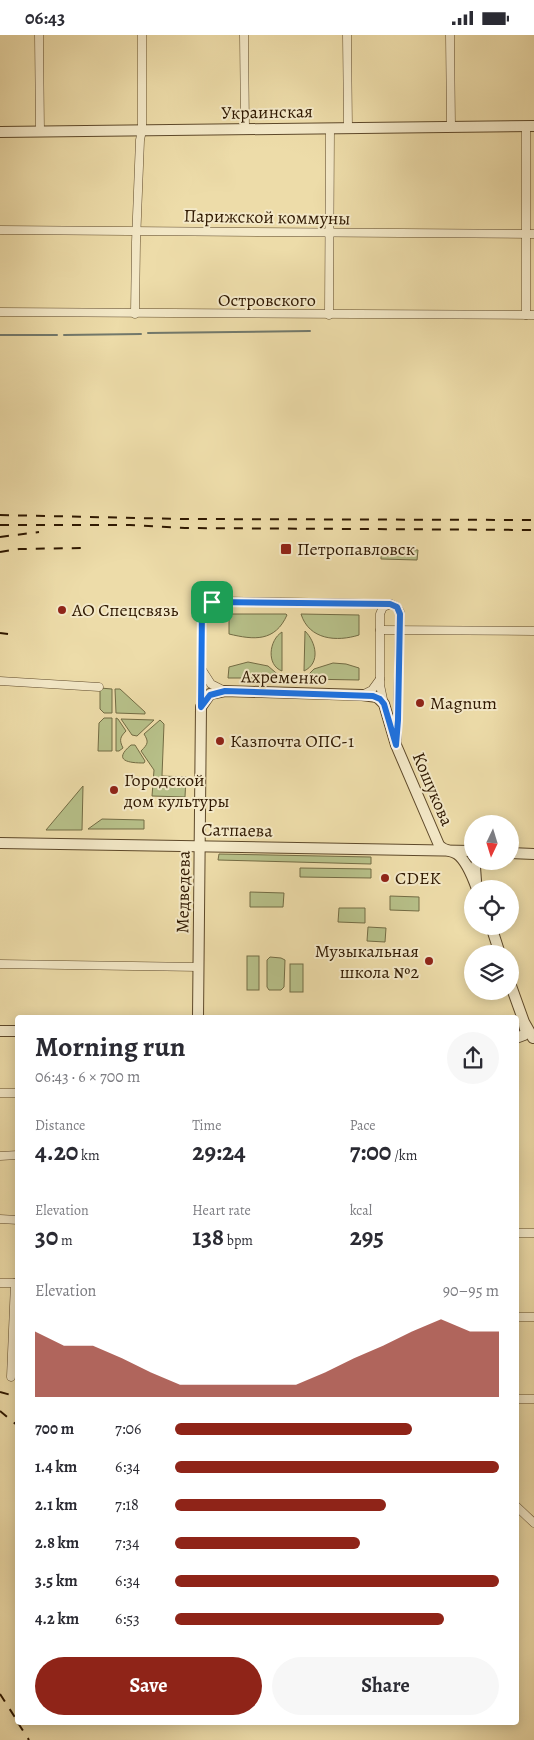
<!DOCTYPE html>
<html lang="en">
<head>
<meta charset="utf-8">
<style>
	:root { --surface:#fff; --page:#f7f7f7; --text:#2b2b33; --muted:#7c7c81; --accent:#8f2418 }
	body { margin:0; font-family:Alegreya,serif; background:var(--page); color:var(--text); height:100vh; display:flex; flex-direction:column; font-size:19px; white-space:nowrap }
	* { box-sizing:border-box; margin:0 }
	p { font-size:16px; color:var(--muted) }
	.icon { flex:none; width:28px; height:28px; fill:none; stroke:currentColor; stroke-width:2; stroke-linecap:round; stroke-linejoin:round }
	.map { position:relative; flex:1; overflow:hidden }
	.details { position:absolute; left:15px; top:980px; width:504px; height:710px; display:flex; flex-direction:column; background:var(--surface); border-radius:5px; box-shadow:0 2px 12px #0003 }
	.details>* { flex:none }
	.needle { width:32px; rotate:184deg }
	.buttons { position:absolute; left:464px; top:780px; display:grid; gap:10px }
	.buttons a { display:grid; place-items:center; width:55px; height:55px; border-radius:50%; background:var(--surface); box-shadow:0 2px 12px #0003; font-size:25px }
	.pin { position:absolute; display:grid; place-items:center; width:42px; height:42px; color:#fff; margin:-21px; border-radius:10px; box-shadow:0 2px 8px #0006 }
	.round { display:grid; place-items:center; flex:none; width:52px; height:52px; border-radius:26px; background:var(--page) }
	.overview { display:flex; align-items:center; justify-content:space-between; height:85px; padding:0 20px }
	h1 { font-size:28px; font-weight:600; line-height:38px }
	.metrics { display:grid; grid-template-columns:repeat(3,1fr); gap:8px; height:85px; padding:5px 20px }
	.metrics div { display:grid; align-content:center }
	.metrics b { font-size:25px; font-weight:600 }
	.metrics small { font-size:14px; font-weight:400 }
	.metrics p { font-size:14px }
	.chart { height:140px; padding:10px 20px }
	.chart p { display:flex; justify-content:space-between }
	.chart svg { width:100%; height:90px; margin-top:5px; fill:var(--accent); opacity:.7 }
	.cta { display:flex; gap:10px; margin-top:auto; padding:10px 20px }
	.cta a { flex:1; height:58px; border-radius:30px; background:var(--accent); color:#fff; font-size:20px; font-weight:600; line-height:58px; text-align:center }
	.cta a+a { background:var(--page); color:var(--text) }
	ul { padding:0 20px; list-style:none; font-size:16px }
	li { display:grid; grid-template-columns:80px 60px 1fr; align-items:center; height:38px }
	li i { height:12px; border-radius:6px; background:var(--accent) }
	.status { display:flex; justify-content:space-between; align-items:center; height:35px; padding:0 25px; background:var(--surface); direction:ltr }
	.status svg { height:14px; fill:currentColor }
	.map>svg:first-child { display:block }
	.green { fill:#b7c089; stroke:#736c44 }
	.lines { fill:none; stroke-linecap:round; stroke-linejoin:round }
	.stream { stroke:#72796c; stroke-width:2 }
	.minor-casing { stroke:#5e492a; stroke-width:9 }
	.tertiary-casing { stroke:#5e492a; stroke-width:12 }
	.minor { stroke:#f3e8c7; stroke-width:8 }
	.tertiary { stroke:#f3e8c7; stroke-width:10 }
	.rail { stroke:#2f1800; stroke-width:2; stroke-dasharray:9 9; stroke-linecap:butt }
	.route-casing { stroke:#fff; stroke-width:10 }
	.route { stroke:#1a73e8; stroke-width:6 }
	.poi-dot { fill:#8f2418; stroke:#f3e8c7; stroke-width:2 }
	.labels { text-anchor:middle; stroke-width:4; stroke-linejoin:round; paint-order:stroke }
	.street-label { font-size:18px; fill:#2f1800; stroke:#f3e8c7 }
	.poi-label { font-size:18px; fill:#2f1800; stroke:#f3e8c7; text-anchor:start }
</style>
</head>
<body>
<div class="status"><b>06:43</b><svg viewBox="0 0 49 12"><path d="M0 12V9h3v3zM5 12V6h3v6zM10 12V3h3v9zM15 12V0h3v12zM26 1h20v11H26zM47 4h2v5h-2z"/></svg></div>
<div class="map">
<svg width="534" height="1705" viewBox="0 0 534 1705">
	<rect width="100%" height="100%" fill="#eddca9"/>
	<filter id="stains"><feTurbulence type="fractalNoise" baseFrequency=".004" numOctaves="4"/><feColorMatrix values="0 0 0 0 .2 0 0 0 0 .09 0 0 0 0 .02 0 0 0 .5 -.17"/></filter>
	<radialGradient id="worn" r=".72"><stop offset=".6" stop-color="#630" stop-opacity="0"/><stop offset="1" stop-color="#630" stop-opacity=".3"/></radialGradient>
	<g class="green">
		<polygon points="381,514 418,515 417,525 381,524"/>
		<path d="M229 579H286L287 580C275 607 254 605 229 599Z"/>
		<path d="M301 579 359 580V600C337 607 309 605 301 579Z"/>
		<path d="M305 596C316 607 321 628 304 636Z"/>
		<path d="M282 597V636C266 630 269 605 282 597Z"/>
		<polygon points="248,627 268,631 282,643 228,643 229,632"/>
		<polygon points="333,628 346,629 359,633 359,645 304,644 314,634"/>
		<polygon points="100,653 112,654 112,678 104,678 100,674"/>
		<polygon points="115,654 120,654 145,677 145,679 116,678"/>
		<polygon points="104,683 112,683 112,716 98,716 99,688"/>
		<path d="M116 683 118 684 126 696C120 702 119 705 123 713L119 716H116Z"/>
		<polygon points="121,684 154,685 137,701 132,700"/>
		<path d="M160 685 164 689 162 741 186 742 185 762 152 761 154 735 141 716C148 709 149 707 144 699Z"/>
		<path d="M131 710H135L145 726 144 728C129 728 112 726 131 710Z"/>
		<polygon points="83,751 82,795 46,795"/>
		<polygon points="102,784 144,785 144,794 88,794"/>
		<polygon points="219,819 371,822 371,829 218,825"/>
		<polygon points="300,833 371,834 371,843 300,842"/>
		<polygon points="250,857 284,858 283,872 250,872"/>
		<polygon points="390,861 419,862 419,876 390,875"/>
		<polygon points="339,873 365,873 365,888 338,887"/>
		<polygon points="368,892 386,893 385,907 367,906"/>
		<rect x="247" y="921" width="12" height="34"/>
		<polygon points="270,922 281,923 285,925 284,952 281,955 269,955 267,952 267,925"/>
		<rect x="290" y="929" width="13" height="28"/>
	</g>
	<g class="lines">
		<g class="stream">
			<polyline points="148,298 310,296"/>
			<polyline points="0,300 57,300"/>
			<polyline points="64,300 141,299"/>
		</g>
		<g class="minor-casing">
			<g id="minor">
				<polyline points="39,0 40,97"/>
				<polyline points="244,0 245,94"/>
				<polyline points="347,0 348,93"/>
				<polyline points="450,0 451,91"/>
				<polyline points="526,91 526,280"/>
				<polyline points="0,195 534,199"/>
				<polyline points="0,277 534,280"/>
				<polyline points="135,279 136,207 140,105 142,95 142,0"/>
				<polyline points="329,280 330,93"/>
				<polyline points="380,595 534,596"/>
				<polyline points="202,635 211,649 225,656"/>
				<polyline points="0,646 99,652"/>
				<polyline points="362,660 372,655 380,644"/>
				<polyline points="384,669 380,650 380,579 383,572 391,569 397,572 400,577 397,705"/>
				<polyline points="201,672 202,572 204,569 220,566 391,569"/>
				<polyline points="0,929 199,932"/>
				<polyline points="0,1058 18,1058"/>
				<polyline points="0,1121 18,1120"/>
				<polyline points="0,1184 18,1185"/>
				<polyline points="516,1198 534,1198"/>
				<polyline points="0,1248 18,1248"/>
				<polyline points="516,1282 534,1282"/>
				<polyline points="11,1342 15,1248"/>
				<polyline points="516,1364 534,1364"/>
				<polyline points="516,1471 534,1488"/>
			</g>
		</g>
		<g class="tertiary-casing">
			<g id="tertiary">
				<polyline points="0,97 534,91"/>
				<polyline points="0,808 472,816"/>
				<polyline points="510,818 534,819"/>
				<polyline points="476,846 475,832 478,826"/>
				<polyline points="491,891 500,919"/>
				<polyline points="510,948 524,987 533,1003"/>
				<path d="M198 982 201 672 210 659 225 656 362 660 377 662 384 669 396 710 439 810C444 816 450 815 457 819 467 826 473 843 477 854"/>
				<polyline points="0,996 18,996"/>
				<polyline points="516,1003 524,1000 526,998 524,990"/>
			</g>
		</g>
		<use href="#minor" class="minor"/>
		<use href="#tertiary" class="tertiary"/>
		<g class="rail">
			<polyline points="0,480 184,484 534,485"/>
			<polyline points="0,490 130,490 185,493 534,495"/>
			<polyline points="0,502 39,497"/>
			<polyline points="0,517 19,514 85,513"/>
			<polyline points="0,598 8,599"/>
			<polyline points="0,1357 18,1362"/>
			<polyline points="0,1376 18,1391"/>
			<polyline points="0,1659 18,1687"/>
			<polyline points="18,1688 29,1705"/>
		</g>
	</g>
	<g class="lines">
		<g class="route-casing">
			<polygon id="route" points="212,567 390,569 397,572 400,579 398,685 396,710 384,669 380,664 373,661 225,656 210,660 201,672 202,572 204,569"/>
		</g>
		<use href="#route" class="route"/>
	</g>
	<g class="poi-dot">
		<rect x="280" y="508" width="12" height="12" rx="2.5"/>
		<circle cx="62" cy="575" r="5"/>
		<circle cx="420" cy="668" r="5"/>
		<circle cx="220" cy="706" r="5"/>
		<circle cx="114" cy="755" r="5"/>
		<circle cx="385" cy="843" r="5"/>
		<circle cx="429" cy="926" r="5"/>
	</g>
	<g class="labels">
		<g class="street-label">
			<text transform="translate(267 77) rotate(-1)" y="6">Украинская</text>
			<text transform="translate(267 182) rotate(1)" y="6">Парижской коммуны</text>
			<text x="267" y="271">Островского</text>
			<text transform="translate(284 642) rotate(1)" y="6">Ахременко</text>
			<text transform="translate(433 754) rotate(67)" y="6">Кошукова</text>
			<text transform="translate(237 795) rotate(1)" y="6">Сатпаева</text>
			<text transform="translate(183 857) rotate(-89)" y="6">Медведева</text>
		</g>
		<g class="poi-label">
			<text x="297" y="520">Петропавловск</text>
			<text x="72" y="581">АО Спецсвязь</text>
			<text x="430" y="674">Magnum</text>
			<text x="230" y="712">Казпочта ОПС-1</text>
			<text x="124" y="751">Городской<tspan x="124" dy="21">дом культуры</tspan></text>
			<text x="395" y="849">CDEK</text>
			<text x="419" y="922" text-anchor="end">Музыкальная<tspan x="419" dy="21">школа №2</tspan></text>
		</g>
	</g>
	<rect width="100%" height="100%" filter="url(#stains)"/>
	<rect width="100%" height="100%" fill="url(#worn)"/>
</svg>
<div class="buttons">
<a><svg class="needle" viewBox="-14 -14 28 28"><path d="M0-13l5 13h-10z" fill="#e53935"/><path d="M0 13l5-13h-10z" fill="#7c7c81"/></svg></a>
<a><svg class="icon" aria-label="locate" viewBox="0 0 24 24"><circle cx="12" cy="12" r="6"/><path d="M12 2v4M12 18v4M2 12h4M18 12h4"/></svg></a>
<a><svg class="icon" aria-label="layers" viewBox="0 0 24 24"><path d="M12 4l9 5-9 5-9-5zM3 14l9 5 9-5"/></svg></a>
</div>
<div class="pin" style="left:212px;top:567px;background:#1e9e55"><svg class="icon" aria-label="arrive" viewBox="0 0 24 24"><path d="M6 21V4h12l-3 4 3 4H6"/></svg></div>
<section class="details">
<div class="overview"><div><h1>Morning run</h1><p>06:43 · 6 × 700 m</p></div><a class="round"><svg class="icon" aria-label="share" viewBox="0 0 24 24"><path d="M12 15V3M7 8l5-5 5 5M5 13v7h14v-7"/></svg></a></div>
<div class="metrics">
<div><p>Distance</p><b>4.20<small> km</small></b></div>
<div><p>Time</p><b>29:24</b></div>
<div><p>Pace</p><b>7:00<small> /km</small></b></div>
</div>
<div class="metrics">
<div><p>Elevation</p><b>30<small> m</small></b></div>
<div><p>Heart rate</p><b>138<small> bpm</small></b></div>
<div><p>kcal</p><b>295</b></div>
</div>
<div class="chart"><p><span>Elevation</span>90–95 m</p>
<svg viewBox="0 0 160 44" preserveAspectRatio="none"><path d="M0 44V12L10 19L20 19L30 25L40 32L50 38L60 38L70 38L80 38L90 38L100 32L110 25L120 19L130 12L140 6L150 12L160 12V44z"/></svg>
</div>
<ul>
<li><b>700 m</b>7:06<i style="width:73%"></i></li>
<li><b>1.4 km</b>6:34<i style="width:100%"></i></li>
<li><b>2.1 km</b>7:18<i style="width:65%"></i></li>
<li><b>2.8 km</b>7:34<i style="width:57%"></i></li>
<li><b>3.5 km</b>6:34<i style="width:100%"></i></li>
<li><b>4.2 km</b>6:53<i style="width:83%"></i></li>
</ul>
<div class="cta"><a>Save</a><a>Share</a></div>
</section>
</div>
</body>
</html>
